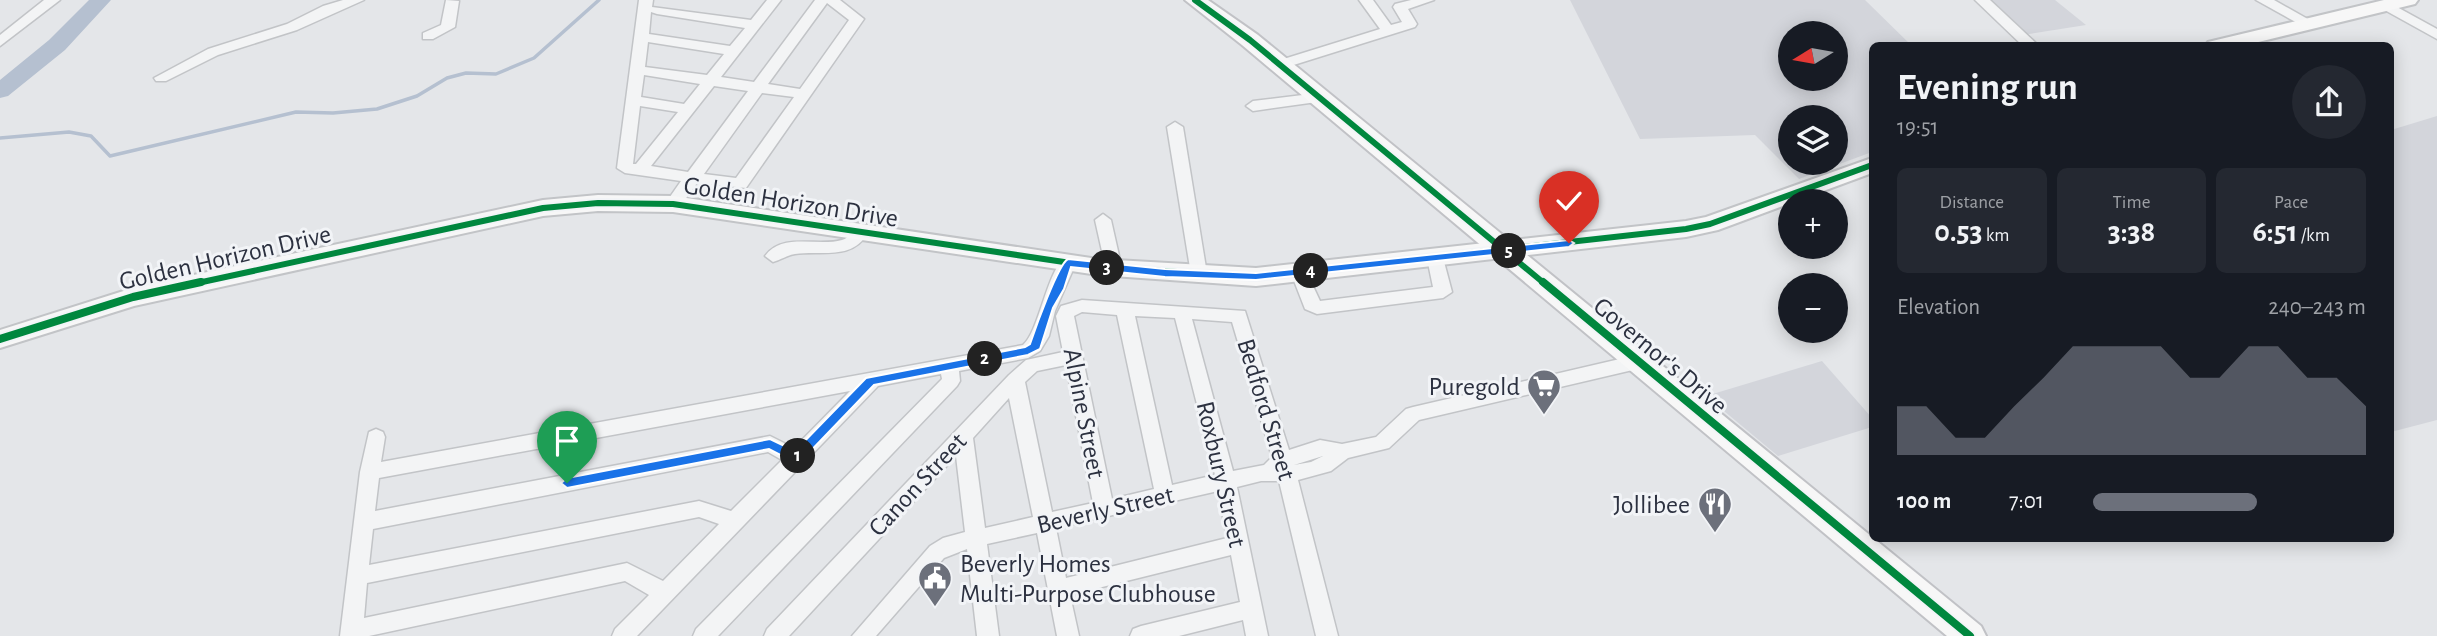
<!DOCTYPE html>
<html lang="en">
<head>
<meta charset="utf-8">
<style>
	:root { --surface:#171b24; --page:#242831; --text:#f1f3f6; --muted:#9ea1a6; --accent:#6c707b }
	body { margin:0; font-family:"Alegreya Sans",sans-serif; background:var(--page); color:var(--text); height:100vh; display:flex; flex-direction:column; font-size:26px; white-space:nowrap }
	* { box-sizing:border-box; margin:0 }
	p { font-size:23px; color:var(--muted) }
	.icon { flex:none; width:38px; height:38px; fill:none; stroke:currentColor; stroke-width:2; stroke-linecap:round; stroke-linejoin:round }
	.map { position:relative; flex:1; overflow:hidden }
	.sheet { position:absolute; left:1869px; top:42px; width:525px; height:500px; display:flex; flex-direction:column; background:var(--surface); border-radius:10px; box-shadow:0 4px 18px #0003 }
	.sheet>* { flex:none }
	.needle { width:46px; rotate:259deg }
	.fabs { position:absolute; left:1778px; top:21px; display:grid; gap:14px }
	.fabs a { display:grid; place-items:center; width:70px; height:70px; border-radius:50%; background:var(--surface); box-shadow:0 4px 18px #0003; font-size:35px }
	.pin { position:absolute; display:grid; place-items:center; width:60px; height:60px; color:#fff; margin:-72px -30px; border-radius:50% 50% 50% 0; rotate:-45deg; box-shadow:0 0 7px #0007 }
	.pin .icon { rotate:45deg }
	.km { position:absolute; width:35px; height:35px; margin:-18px; border-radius:50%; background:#222; color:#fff; font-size:19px; line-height:35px; text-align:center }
	.round { display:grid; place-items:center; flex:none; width:74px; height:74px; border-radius:37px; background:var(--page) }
	.head { display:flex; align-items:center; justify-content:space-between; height:119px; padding:0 28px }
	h1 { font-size:38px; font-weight:600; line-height:52px }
	.metrics { display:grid; grid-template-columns:repeat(3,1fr); gap:10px; height:119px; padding:7px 28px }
	.metrics div { display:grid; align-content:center; border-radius:10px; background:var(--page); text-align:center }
	.metrics b { font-size:30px; font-weight:600 }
	.metrics small { font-size:19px; font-weight:400 }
	.metrics p { font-size:19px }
	.chart { height:196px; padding:14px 28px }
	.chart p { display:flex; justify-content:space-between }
	.chart svg { width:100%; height:126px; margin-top:7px; fill:var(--accent); opacity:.7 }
	ul { padding:0 28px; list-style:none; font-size:23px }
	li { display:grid; grid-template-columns:112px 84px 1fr; align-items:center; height:52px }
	li i { height:18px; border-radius:9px; background:var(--accent) }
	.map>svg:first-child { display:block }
	.built { fill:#d3d5db; fill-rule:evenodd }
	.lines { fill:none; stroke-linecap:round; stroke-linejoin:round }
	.stream { stroke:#b5c0d0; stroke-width:3.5 }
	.river { fill:#b5c0d0; fill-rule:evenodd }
	.street-casing { stroke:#c2c4c7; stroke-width:3 }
	.secondary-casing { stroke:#c2c4c7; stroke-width:4 }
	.primary-casing { stroke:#c1c2c6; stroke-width:4 }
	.street { fill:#f3f4f5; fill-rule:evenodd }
	.secondary { fill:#f7f7f7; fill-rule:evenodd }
	.primary { fill:#f7f7f7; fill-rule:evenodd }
	.cycleway-far1-casing { stroke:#f2f4f7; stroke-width:10 }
	.cycleway-casing { stroke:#f2f4f7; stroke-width:12 }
	.cycleway-far1 { stroke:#00873e; stroke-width:6 }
	.cycleway { stroke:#00873e; stroke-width:8 }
	.route { fill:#1a73e8; stroke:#fff; stroke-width:2 }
	.labels { text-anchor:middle; stroke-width:6; stroke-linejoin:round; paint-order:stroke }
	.street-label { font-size:26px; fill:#2c3140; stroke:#f2f4f7 }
	.poi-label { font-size:26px; fill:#2c3140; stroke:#f2f4f7; text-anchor:end }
</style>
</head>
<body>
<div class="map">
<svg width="2437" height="636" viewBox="0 0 2437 636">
	<rect width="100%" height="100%" fill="#e4e6e9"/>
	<g class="built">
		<path d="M1570 0H1865L1911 45 1872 46V152L1799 179 1755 135 1640 139ZM1790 33H1836V79H1790ZM1790 117H1836V163H1790Z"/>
		<polygon points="1986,0 2055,0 2086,25 2023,35"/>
		<polygon points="2437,116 2437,420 2391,432 2391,130"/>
		<polygon points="1822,361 1872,418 1872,427 1778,456 1706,396"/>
	</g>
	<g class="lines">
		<polyline class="stream" points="0,138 69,132 91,136 110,156 296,112 333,113 377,109 417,96 447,78 466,73 496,74 534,58 599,0"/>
		<polygon class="river" points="89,0 111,0 65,50 8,96 0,98 0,80 49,40"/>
		<g class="street-casing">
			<g id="street">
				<polygon points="44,0 60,0 0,46 0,35"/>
				<polygon points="343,0 364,0 297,30 218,55 166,81 156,81 154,78 208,49 287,24 323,6"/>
				<polygon points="446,0 459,1 455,27 433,39 423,39 423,33 441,25"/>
				<path d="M639 0H653L652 7 751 20 767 0H781L721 77 754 82 815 0H840L864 19 746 188 697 183 679 208 673 210 665 204 681 181 625 173 617 168ZM827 3 849 20 800 89 768 84ZM651 12 657 14 745 28 730 46 649 34ZM648 42 724 54 707 75 645 67ZM644 75 700 84 684 104 641 97ZM714 86 748 91 688 172 651 166ZM762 93 794 97 736 178 704 174ZM640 106 678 112 636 164H633Z"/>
				<polygon points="1359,0 1373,0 1391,25 1402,22 1393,7 1395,4 1411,0 1434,0 1408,9 1417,24 1415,27 1284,68 1274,68 1272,65 1274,62 1380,29"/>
				<polygon points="1975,0 1990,0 2039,46 2023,46"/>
				<polygon points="2256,0 2274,0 2313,22 2306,26 2301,25"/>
				<polygon points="2386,1 2437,29 2437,39 2381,8 2381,2"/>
				<polygon points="1319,93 1324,95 1326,98 1324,101 1253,111 1246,106 1253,101"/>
				<polygon points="1175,122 1183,127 1207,274 1199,280 1191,274 1167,127"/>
				<polygon points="1103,214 1111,220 1122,269 1114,275 1106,269 1095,220"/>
				<path d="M860 227 868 233C851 261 822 250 795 254 787 255 781 260 773 262L765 256C782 232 818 247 842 240 850 238 852 230 860 227Z"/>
				<polygon points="1435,252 1443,258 1452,292 1443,298 1317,314 1305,309 1291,273 1299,267 1305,269 1320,301 1433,287 1427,258"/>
				<path d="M1068 257 1076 263 1055 311 1049 336 1040 351 1028 358 959 371 960 381 957 386 718 636H693L696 629 942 379 941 374 878 386 637 636H612L615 629 649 595 625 581 369 636H340L360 472 369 432 376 429 383 432 385 437 381 462 1023 345C1040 331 1048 263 1068 257ZM850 391 794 448 770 436 375 511 379 478ZM768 452 782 460 731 511 699 501 369 565 373 529ZM699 517 719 524 663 581 627 563 364 618 367 583Z"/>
				<path d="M1082 300 1245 311 1289 450 1320 440 1342 444 1376 437 1406 409 1413 407 1637 355 1643 357 1646 362 1643 367 1637 369 1419 420 1389 448 1348 458 1331 471 1298 480 1338 636H1316L1279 481H1261L1237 487 1268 636H1246L1243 620 1179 636H1130L1133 629 1141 626 1240 602 1231 555 1070 595 1079 636H1057L1037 533 987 544 999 636H977L967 549 944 558 876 636H852L930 546 943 538 965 532 956 456 789 636H764L767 629 1009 375 1026 360 1063 352 1056 316 1061 306ZM1082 312 1117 315 1154 489 1112 499 1074 316ZM1135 316 1175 318 1215 475 1172 485ZM1192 319 1232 322 1272 457 1264 465 1233 471ZM1066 365 1093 503 1052 512 1025 382 1037 371ZM1009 398 1033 517 985 528 973 438ZM1323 456 1311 462 1294 465ZM1218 491 1227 538 1066 578 1056 528Z"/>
			</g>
		</g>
		<g class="secondary-casing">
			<g id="secondary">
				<polygon points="2384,0 2418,0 2415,4 2242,46 2205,46 2208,42"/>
				<polygon points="1872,158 1872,173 1718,230 1686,237 1256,286 1098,275 673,212 598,211 543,216 134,306 0,348 0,330 133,288 543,200 598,195 673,196 1098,259 1256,268 1686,221 1706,217"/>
			</g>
		</g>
		<g class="primary-casing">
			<polygon id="primary" points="1185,0 1208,0 1258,35 1981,626 1986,636 1947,636 1242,45"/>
		</g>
		<use href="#street" class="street"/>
		<use href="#secondary" class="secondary"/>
		<use href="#primary" class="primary"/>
		<g class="cycleway-far1-casing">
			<g id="cycleway-far1">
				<polyline points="1195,0 1250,40 1545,284"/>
				<polyline points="193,284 543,208 598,203 673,204 1098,267 1256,277 1686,229 1710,224 1872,165"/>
			</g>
		</g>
		<g class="cycleway-casing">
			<g id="cycleway">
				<polyline points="1543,282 1970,636"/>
				<polyline points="0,339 133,297 201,282"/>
			</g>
		</g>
		<use href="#cycleway-far1" class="cycleway-far1"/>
		<use href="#cycleway" class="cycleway"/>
	</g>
	<path class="route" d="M1569 240 1574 243 1569 247 1256 280 1165 277 1071 267 1064 289 1053 308 1040 349 1028 355 874 385 801 461H792L769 449 567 488 561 483 567 478 770 439 795 451 866 378 1025 347 1030 344C1035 329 1058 264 1068 259L1165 269 1256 273Z"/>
	<defs>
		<g id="supermarket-pin" transform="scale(1.75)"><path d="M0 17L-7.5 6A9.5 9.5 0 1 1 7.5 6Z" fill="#6c707b" stroke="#f2f4f7"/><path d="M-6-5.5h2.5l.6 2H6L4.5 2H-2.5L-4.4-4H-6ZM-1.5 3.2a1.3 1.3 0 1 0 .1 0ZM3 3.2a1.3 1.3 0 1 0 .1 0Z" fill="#fff"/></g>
		<g id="restaurant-pin" transform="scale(1.75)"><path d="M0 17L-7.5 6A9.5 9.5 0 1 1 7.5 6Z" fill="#6c707b" stroke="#f2f4f7"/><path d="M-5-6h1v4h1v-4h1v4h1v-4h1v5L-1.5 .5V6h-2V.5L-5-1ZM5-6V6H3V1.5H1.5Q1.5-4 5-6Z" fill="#fff"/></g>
		<g id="civic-pin" transform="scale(1.75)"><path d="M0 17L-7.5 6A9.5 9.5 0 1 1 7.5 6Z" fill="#6c707b" stroke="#f2f4f7"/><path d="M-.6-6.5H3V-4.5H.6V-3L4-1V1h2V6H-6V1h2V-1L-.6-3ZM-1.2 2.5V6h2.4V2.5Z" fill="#fff"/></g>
	</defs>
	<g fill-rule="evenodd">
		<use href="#supermarket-pin" x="1544" y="386"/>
		<use href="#restaurant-pin" x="1715" y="504"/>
		<use href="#civic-pin" x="935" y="578"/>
	</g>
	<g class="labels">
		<g class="street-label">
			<text transform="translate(791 201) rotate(9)" y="9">Golden Horizon Drive</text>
			<text transform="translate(225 257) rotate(-13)" y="9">Golden Horizon Drive</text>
			<text transform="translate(1661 355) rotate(40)" y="9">Governor's Drive</text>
			<text transform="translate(1267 409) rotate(73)" y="9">Bedford Street</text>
			<text transform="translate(1085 413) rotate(79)" y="9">Alpine Street</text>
			<text transform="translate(1222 474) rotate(77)" y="9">Roxbury Street</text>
			<text transform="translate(917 484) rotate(-47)" y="9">Canon Street</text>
			<text transform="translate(1105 509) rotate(-13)" y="9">Beverly Street</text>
		</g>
		<g class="poi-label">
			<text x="1520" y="395">Puregold</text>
			<text x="1690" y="513">Jollibee</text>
			<text x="960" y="572" text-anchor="start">Beverly Homes<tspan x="960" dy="30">Multi-Purpose Clubhouse</tspan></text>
		</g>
	</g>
</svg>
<div class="fabs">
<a><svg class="needle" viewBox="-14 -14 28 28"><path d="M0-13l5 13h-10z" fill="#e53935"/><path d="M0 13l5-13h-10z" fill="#9ea1a6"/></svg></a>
<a><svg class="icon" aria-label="layers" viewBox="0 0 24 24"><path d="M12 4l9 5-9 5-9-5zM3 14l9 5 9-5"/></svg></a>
<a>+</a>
<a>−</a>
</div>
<div class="pin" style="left:567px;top:483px;background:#1e9e55"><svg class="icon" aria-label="arrive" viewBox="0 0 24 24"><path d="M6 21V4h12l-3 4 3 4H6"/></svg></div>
<div class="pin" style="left:1569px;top:243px;background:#d93025"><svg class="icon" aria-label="check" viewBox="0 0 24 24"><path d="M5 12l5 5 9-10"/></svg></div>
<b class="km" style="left:798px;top:456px">1</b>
<b class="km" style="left:985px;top:359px">2</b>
<b class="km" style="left:1107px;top:268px">3</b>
<b class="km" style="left:1311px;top:271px">4</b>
<b class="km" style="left:1509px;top:251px">5</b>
<section class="sheet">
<div class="head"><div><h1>Evening run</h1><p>19:51</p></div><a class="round"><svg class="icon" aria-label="share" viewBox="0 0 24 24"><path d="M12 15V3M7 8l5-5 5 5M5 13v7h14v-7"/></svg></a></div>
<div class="metrics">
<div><p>Distance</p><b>0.53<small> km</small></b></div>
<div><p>Time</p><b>3:38</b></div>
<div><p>Pace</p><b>6:51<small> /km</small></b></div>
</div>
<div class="chart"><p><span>Elevation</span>240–243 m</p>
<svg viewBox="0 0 160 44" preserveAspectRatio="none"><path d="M0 44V27L10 27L20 38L30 38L40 27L50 17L60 6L70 6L80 6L90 6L100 17L110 17L120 6L130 6L140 17L150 17L160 27V44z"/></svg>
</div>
<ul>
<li><b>100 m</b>7:01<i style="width:60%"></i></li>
</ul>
</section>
</div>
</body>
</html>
